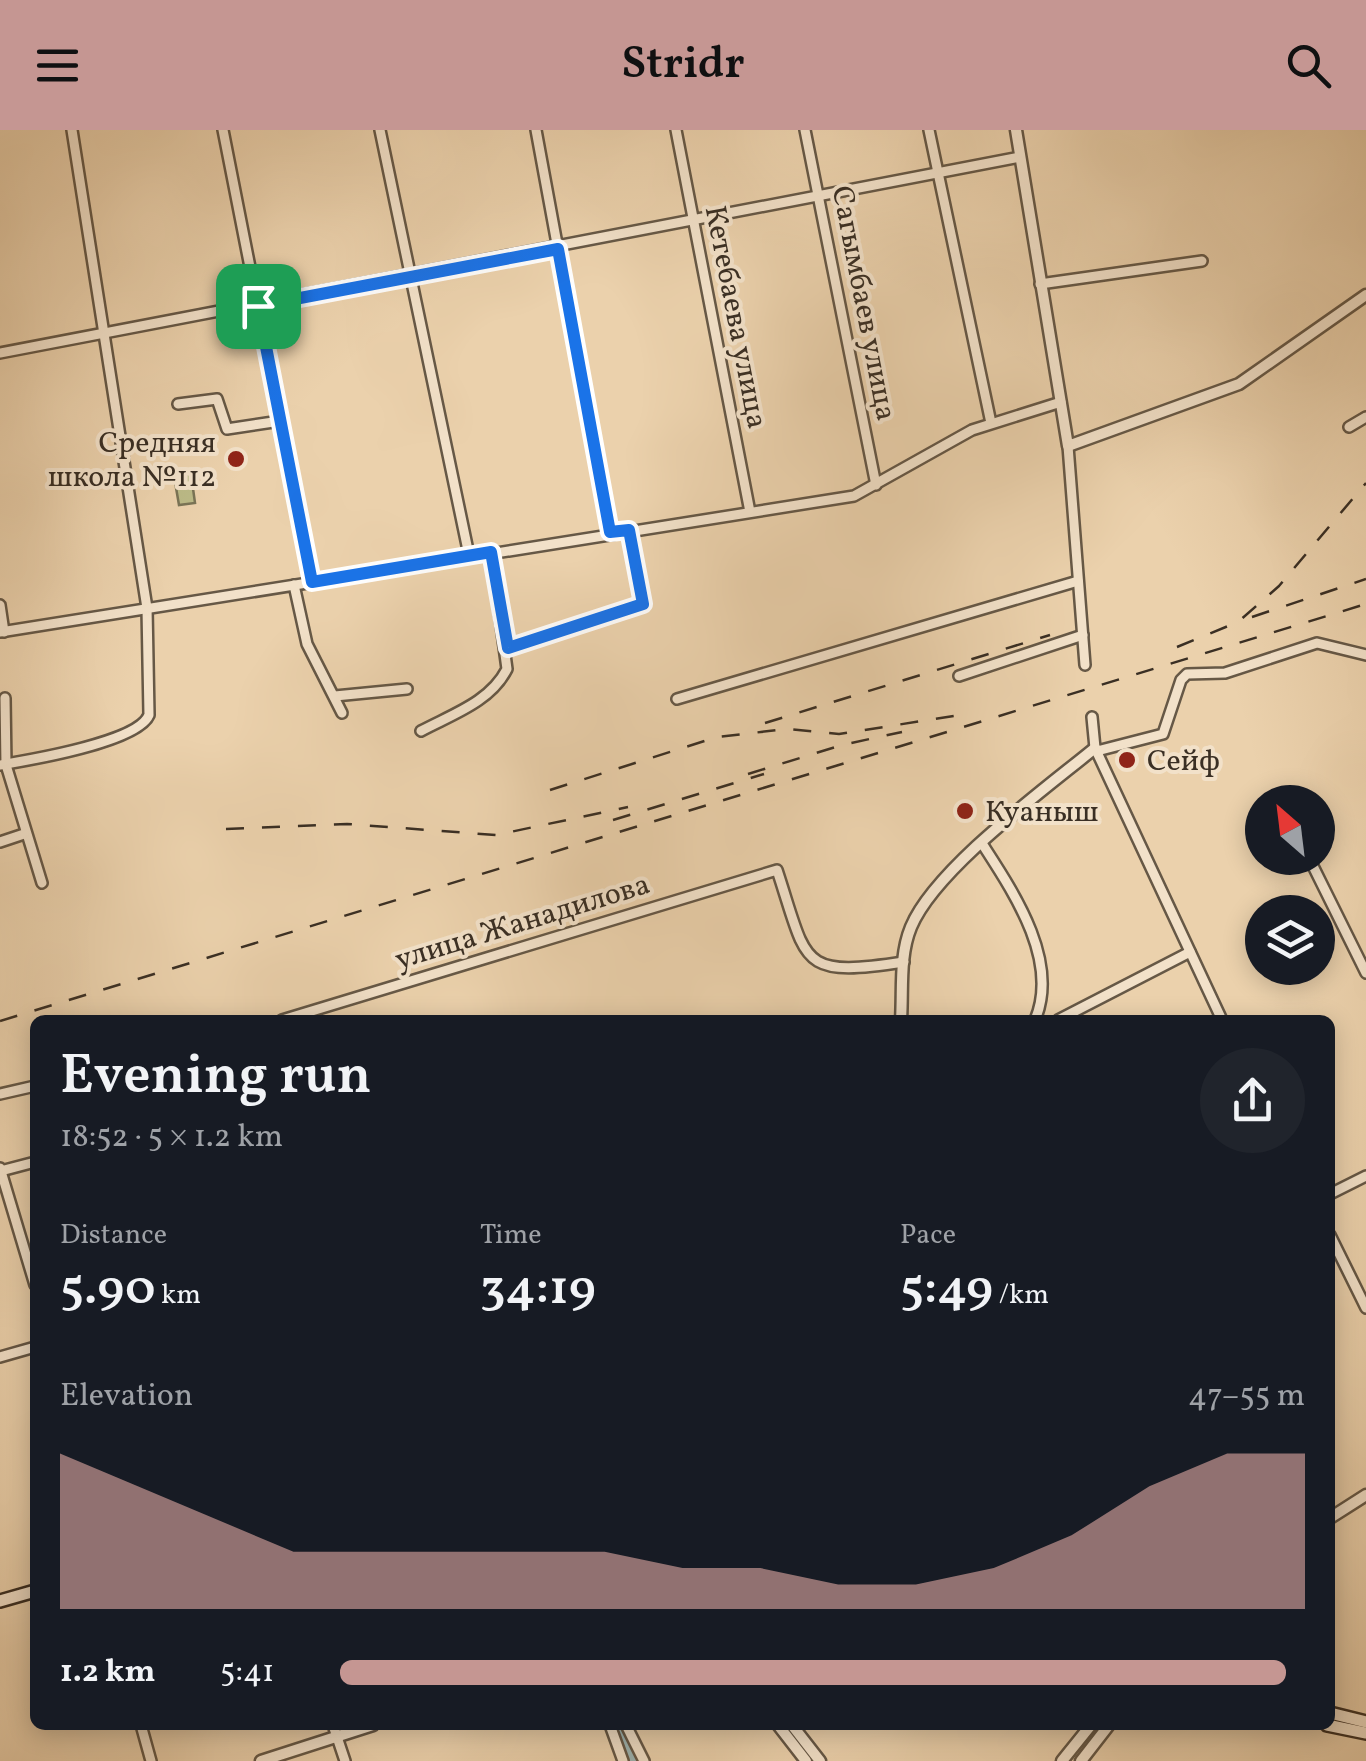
<!DOCTYPE html>
<html lang="en">
<head>
<meta charset="utf-8">
<style>
	:root { --surface:#171b24; --page:#20242c; --text:#f1f3f6; --muted:#9ea1a6; --accent:#c59692 }
	body { margin:0; font-family:Vollkorn,serif; background:var(--page); color:var(--text); height:100vh; display:flex; flex-direction:column; font-size:38px; white-space:nowrap }
	* { box-sizing:border-box; margin:0 }
	p { font-size:32px; color:var(--muted) }
	.icon { flex:none; width:55px; height:55px; fill:none; stroke:currentColor; stroke-width:2; stroke-linecap:round; stroke-linejoin:round }
	.map { position:relative; flex:1; overflow:hidden }
	.sheet { position:absolute; left:30px; top:885px; width:1305px; height:715px; display:flex; flex-direction:column; background:var(--surface); border-radius:15px; box-shadow:0 5px 25px #0003 }
	.sheet>* { flex:none }
	.needle { width:65px; rotate:332deg }
	.buttons { position:absolute; left:1245px; top:655px; display:grid; gap:20px }
	.buttons a { display:grid; place-items:center; width:90px; height:90px; border-radius:50%; background:var(--surface); box-shadow:0 5px 25px #0003; font-size:50px }
	.pin { position:absolute; display:grid; place-items:center; width:85px; height:85px; color:#fff; margin:-42px; border-radius:20px; box-shadow:0 5px 15px #0006 }
	.round { display:grid; place-items:center; flex:none; width:105px; height:105px; border-radius:52px; background:var(--page) }
	.overview { display:flex; align-items:center; justify-content:space-between; height:170px; padding:0 30px }
	h1 { font-size:55px; font-weight:600; line-height:75px }
	.metrics { display:grid; grid-template-columns:repeat(3,1fr); gap:15px; height:170px; padding:10px 30px }
	.metrics div { display:grid; align-content:center }
	.metrics b { font-size:50px; font-weight:600 }
	.metrics small { font-size:28px; font-weight:400 }
	.metrics p { font-size:28px }
	.chart { height:280px; padding:20px 30px }
	.chart p { display:flex; justify-content:space-between }
	.chart svg { width:100%; height:180px; margin-top:10px; fill:var(--accent); opacity:.7 }
	ul { padding:0 30px; list-style:none; font-size:32px }
	li { display:grid; grid-template-columns:160px 120px 1fr; align-items:center; height:75px }
	li i { height:25px; border-radius:12px; background:var(--accent) }
	header { display:flex; justify-content:space-between; align-items:center; height:130px; padding:0 30px; background:var(--accent); color:#111; font-size:45px; font-weight:600 }
	.map>svg:first-child { display:block }
	.green { fill:#bbba87; stroke:#7a7456; stroke-width:2.5 }
	.lines { fill:none; stroke-linecap:round; stroke-linejoin:round }
	.canal { stroke:#9cb5b4; stroke-width:9 }
	.minor-casing { stroke:#665846; stroke-width:14 }
	.tertiary-casing { stroke:#665846; stroke-width:15 }
	.secondary-casing { stroke:#3a2f24; stroke-width:16 }
	.minor { stroke:#f2e1c9; stroke-width:9 }
	.tertiary { stroke:#f2e1c9; stroke-width:10 }
	.secondary { stroke:#f2e1c9; stroke-width:11 }
	.rail { stroke:#3a2f24; stroke-width:2.5; stroke-dasharray:18 18; stroke-linecap:butt }
	.route-casing { stroke:#fff; stroke-width:20 }
	.route { stroke:#1a73e8; stroke-width:12 }
	.poi-dot { fill:#8f2418; stroke:#f2e1c9; stroke-width:4 }
	.labels { text-anchor:middle; stroke-width:8; stroke-linejoin:round; paint-order:stroke }
	.street-label { font-size:30px; fill:#3a2f24; stroke:#f2e1c9 }
	.poi-label { font-size:30px; fill:#3a2f24; stroke:#f2e1c9; text-anchor:start }
</style>
</head>
<body>
<header><svg class="icon" aria-label="menu" viewBox="0 0 24 24"><path d="M4 6h16M4 12h16M4 18h16"/></svg>Stridr<svg class="icon" aria-label="search" viewBox="0 0 24 24"><circle cx="10" cy="10" r="6"/><path d="M15 15l6 6"/></svg></header>
<div class="map">
<svg width="1366" height="1631" viewBox="0 0 1366 1631">
	<rect width="100%" height="100%" fill="#ebd1ac"/>
	<filter id="stains"><feTurbulence type="fractalNoise" baseFrequency=".002" numOctaves="4"/><feColorMatrix values="0 0 0 0 .2 0 0 0 0 .09 0 0 0 0 .02 0 0 0 .5 -.17"/></filter>
	<radialGradient id="worn" r=".72"><stop offset=".6" stop-color="#630" stop-opacity="0"/><stop offset="1" stop-color="#630" stop-opacity=".3"/></radialGradient>
	<polygon class="green" points="191,344 195,373 179,375 174,346"/>
	<g class="lines">
		<polyline class="canal" points="616,1595 634,1631"/>
		<g class="minor-casing">
			<g id="minor">
				<polyline points="223,0 312,452"/>
				<polyline points="380,0 469,425"/>
				<polyline points="536,0 610,401"/>
				<polyline points="676,0 750,382"/>
				<polyline points="805,0 876,355"/>
				<polyline points="929,0 991,293"/>
				<polyline points="1040,154 1202,131"/>
				<polyline points="0,223 1020,27"/>
				<polyline points="178,274 217,269 227,299 280,291"/>
				<polyline points="1349,297 1366,287"/>
				<polyline points="1068,316 1085,535"/>
				<polyline points="294,455 307,514 342,583"/>
				<polyline points="0,475 4,502"/>
				<polyline points="0,502 854,366 972,300 1061,272"/>
				<polyline points="508,518 643,475 629,400"/>
				<polyline points="959,546 1083,505"/>
				<polyline points="335,566 407,559"/>
				<polyline points="5,568 6,635 42,753"/>
				<polyline points="677,569 1078,451"/>
				<polyline points="1092,587 1095,618 1222,890"/>
				<path d="M421 601C453 584 490 572 507 539L491 422"/>
				<polyline points="1097,621 1163,604 1181,550 1187,544 1225,543 1317,513 1366,525"/>
				<path d="M0 635C30 630 138 612 149 585L147 478 72 0"/>
				<polyline points="0,712 24,704"/>
				<path d="M983 715C1014 763 1060 831 1035 890"/>
				<polyline points="1311,732 1366,843"/>
				<path d="M282 890 777 740C808 834 798 848 904 832"/>
				<polyline points="1058,890 1190,822"/>
				<polyline points="0,964 35,956"/>
				<polyline points="0,1038 35,1155"/>
				<polyline points="1,1041 35,1032"/>
				<polyline points="1330,1064 1366,1046"/>
				<polyline points="1330,1105 1366,1178"/>
				<polyline points="0,1227 35,1217"/>
				<polyline points="141,1595 151,1631"/>
				<polyline points="333,1595 345,1631"/>
				<polyline points="610,1595 623,1631"/>
				<polyline points="626,1595 644,1631"/>
			</g>
		</g>
		<g class="tertiary-casing">
			<g id="tertiary">
				<polyline points="1016,0 1068,316 1239,254 1366,165"/>
				<path d="M901 890C903 860 899 826 911 797 935 739 1045 659 1095 618"/>
				<polyline points="1330,1388 1366,1365"/>
				<polyline points="778,1595 806,1631"/>
				<polyline points="792,1595 820,1631"/>
				<polyline points="261,1631 373,1595"/>
				<polyline points="1062,1631 1091,1595"/>
				<polyline points="1081,1631 1109,1595"/>
			</g>
		</g>
		<g class="secondary-casing">
			<g id="secondary">
				<polyline points="0,1471 35,1461"/>
				<polyline points="1330,1583 1366,1592"/>
				<polyline points="1327,1595 1366,1603"/>
			</g>
		</g>
		<use href="#minor" class="minor"/>
		<use href="#tertiary" class="tertiary"/>
		<use href="#secondary" class="secondary"/>
		<g class="rail">
			<polyline points="1252,487 1366,449"/>
			<polyline points="1177,517 1238,492 1279,456 1366,353"/>
			<polyline points="765,593 1050,505"/>
			<polyline points="748,644 842,615 902,602"/>
			<polyline points="550,660 717,607 787,599 839,604 960,585"/>
			<polyline points="613,690 764,644"/>
			<polyline points="226,699 347,694 496,705 628,677"/>
			<polyline points="0,891 1366,474"/>
		</g>
	</g>
	<g class="lines">
		<g class="route-casing">
			<polygon id="route" points="558,119 610,402 629,400 643,474 508,518 491,422 312,452 258,176"/>
		</g>
		<use href="#route" class="route"/>
	</g>
	<g class="poi-dot">
		<circle cx="236" cy="329" r="10"/>
		<circle cx="1127" cy="630" r="10"/>
		<circle cx="965" cy="681" r="10"/>
	</g>
	<g class="labels">
		<g class="street-label">
			<text transform="translate(865 173) rotate(79)" y="10">Сагымбаев улица</text>
			<text transform="translate(737 187) rotate(79)" y="10">Кетебаева улица</text>
			<text transform="translate(522 791) rotate(-17)" y="10">улица Жанадилова</text>
		</g>
		<g class="poi-label">
			<text x="216" y="322" text-anchor="end">Средняя<tspan x="216" dy="34">школа №112</tspan></text>
			<text x="1147" y="640">Сейф</text>
			<text x="985" y="691">Куаныш</text>
		</g>
	</g>
	<rect width="100%" height="100%" filter="url(#stains)"/>
	<rect width="100%" height="100%" fill="url(#worn)"/>
</svg>
<div class="buttons">
<a><svg class="needle" viewBox="-14 -14 28 28"><path d="M0-13l5 13h-10z" fill="#e53935"/><path d="M0 13l5-13h-10z" fill="#9ea1a6"/></svg></a>
<a><svg class="icon" aria-label="layers" viewBox="0 0 24 24"><path d="M12 4l9 5-9 5-9-5zM3 14l9 5 9-5"/></svg></a>
</div>
<div class="pin" style="left:258px;top:176px;background:#1e9e55"><svg class="icon" aria-label="arrive" viewBox="0 0 24 24"><path d="M6 21V4h12l-3 4 3 4H6"/></svg></div>
<section class="sheet">
<div class="overview"><div><h1>Evening run</h1><p>18:52 · 5 × 1.2 km</p></div><a class="round"><svg class="icon" aria-label="share" viewBox="0 0 24 24"><path d="M12 15V3M7 8l5-5 5 5M5 13v7h14v-7"/></svg></a></div>
<div class="metrics">
<div><p>Distance</p><b>5.90<small> km</small></b></div>
<div><p>Time</p><b>34:19</b></div>
<div><p>Pace</p><b>5:49<small> /km</small></b></div>
</div>
<div class="chart"><p><span>Elevation</span>47–55 m</p>
<svg viewBox="0 0 160 44" preserveAspectRatio="none"><path d="M0 44V6L10 14L20 22L30 30L40 30L50 30L60 30L70 30L80 34L90 34L100 38L110 38L120 34L130 26L140 14L150 6L160 6V44z"/></svg>
</div>
<ul>
<li><b>1.2 km</b>5:41<i style="width:98%"></i></li>
</ul>
</section>
</div>
</body>
</html>
